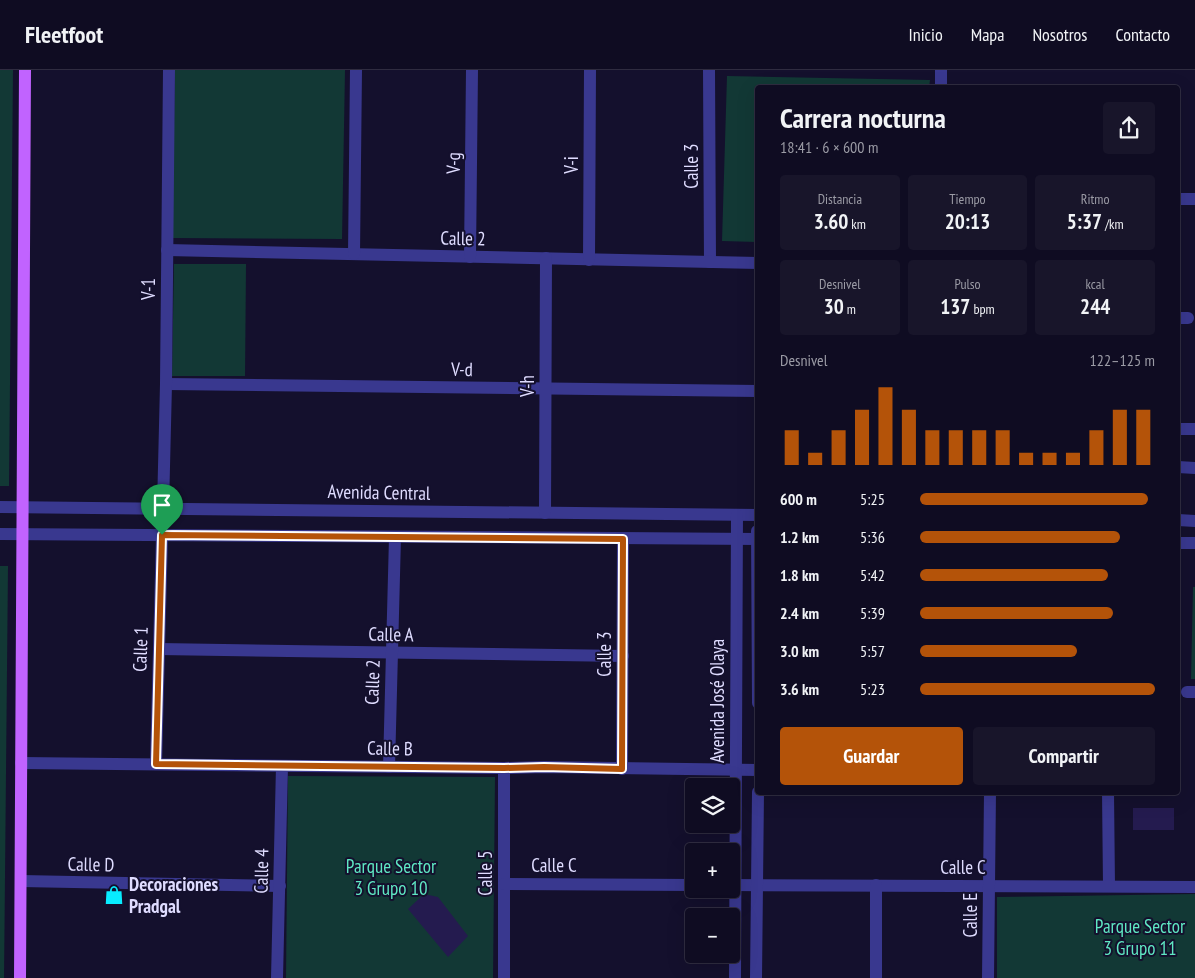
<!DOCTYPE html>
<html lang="es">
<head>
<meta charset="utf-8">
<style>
	:root { --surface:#0f0c22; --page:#18152a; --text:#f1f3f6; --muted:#9b9ba5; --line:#2f2c40; --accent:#b45309 }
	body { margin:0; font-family:"PT Sans Narrow",sans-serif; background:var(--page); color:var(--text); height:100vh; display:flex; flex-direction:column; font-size:19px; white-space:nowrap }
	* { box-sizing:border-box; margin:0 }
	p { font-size:16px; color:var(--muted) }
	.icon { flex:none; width:28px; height:28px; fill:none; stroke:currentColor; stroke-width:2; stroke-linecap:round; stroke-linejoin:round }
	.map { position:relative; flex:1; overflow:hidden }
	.drawer { position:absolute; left:755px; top:15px; width:425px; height:710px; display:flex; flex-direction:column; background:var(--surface); border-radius:5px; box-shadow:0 5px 20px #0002,0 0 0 1px var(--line) }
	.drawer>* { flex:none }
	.fabs { position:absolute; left:685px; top:708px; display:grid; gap:10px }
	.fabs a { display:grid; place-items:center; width:55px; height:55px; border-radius:5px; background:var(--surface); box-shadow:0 5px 20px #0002,0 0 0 1px var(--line); font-size:25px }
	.pin { position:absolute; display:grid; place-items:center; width:42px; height:42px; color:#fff; margin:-51px -21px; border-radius:50% 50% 50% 0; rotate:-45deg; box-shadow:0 0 5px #0007 }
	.pin .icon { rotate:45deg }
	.round { display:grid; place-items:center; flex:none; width:52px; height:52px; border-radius:5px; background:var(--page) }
	.head { display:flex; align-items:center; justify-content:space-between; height:85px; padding:0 25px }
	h1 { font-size:28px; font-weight:800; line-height:38px }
	.metrics { display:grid; grid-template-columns:repeat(3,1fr); gap:8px; height:85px; padding:5px 25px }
	.metrics div { display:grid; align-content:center; border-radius:5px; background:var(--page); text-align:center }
	.metrics b { font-size:21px; font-weight:800 }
	.metrics small { font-size:14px; font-weight:400 }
	.metrics p { font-size:14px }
	.chart { height:140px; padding:10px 25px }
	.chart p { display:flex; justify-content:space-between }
	.chart svg { width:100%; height:90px; margin-top:5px; stroke:var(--accent); stroke-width:6 }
	.button { display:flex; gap:10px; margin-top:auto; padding:10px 25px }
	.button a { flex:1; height:58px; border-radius:5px; background:var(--accent); color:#fff; font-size:20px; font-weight:800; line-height:58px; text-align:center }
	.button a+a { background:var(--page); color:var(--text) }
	ul { padding:0 25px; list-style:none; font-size:16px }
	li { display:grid; grid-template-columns:80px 60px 1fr; align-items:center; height:38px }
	li i { height:12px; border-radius:6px; background:var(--accent) }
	header { display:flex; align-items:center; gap:30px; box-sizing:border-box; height:70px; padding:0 25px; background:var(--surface); border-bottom:1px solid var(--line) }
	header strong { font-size:24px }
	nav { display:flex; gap:28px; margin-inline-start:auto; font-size:18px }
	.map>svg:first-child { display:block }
	.green { fill:#123835 }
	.building { fill:#241b4f }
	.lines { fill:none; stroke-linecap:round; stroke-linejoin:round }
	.minor { stroke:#39388f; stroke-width:12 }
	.major { stroke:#c163ff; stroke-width:12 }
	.route-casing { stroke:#fff; stroke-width:10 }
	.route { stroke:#b45309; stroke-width:6 }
	.labels { text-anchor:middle; stroke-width:4; stroke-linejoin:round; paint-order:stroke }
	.street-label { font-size:19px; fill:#dfdcff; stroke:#14102d }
	.park-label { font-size:19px; fill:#5fe8c3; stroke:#14102d }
	.poi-label { font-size:19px; font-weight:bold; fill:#dfdcff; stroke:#14102d; text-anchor:start }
</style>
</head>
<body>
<header>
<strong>Fleetfoot</strong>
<nav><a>Inicio</a><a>Mapa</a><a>Nosotros</a><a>Contacto</a></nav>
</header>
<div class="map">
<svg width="1195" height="908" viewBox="0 0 1195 908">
	<rect width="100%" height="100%" fill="#14102d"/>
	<g class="green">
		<polygon points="0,0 13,0 9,416 0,416"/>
		<polygon points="175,0 345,0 342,169 172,168"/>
		<polygon points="727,6 930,10 929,17 758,18 757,172 722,171"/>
		<polygon points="174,194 246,194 245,306 172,306"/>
		<polygon points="0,496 8,496 4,908 0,908"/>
		<polygon points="1193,517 1195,517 1195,609 1191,609"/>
		<polygon points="288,706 495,707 493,908 286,908"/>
		<polygon points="1195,824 1195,908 997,908 997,827"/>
	</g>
	<g class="building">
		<rect x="1133" y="738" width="41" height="22"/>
		<polygon points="424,824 438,827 468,866 448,887 408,839"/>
	</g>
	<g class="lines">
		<g class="minor">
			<polyline points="709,0 710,192"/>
			<polyline points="941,18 941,0"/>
			<polyline points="1178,129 1195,129"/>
			<polyline points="167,180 758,193"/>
			<polyline points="354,184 356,0"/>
			<polyline points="470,187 472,0"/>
			<polyline points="589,190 590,0"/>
			<polyline points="1178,248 1188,248"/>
			<polyline points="166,314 758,321"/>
			<polyline points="1178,359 1195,359"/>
			<polyline points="1178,397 1195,398"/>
			<polyline points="0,437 758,445"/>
			<polyline points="163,438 166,314 169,0"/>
			<polyline points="545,443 546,188"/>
			<polyline points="1178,450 1195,451"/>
			<polyline points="757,461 758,633"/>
			<polyline points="0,464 758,469"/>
			<polyline points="1178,473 1195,473"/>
			<polyline points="159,579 623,586"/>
			<polyline points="1187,622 1195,622"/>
			<polyline points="21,693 504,698 544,697 758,700"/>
			<polyline points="156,694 162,465"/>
			<polyline points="389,697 395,467"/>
			<polyline points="504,698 504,908"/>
			<polyline points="622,699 623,469"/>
			<polyline points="1108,722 1109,816"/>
			<polyline points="21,811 280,816"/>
			<polyline points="504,814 694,815"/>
			<polyline points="731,815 1195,817"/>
			<polyline points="277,908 282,696"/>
			<polyline points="735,908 737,445"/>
			<polyline points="756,908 758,722"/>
			<polyline points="876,908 876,815"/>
			<polyline points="988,908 990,722"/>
		</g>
		<polyline class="major" points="20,908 25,0"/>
	</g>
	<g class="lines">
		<g class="route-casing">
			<polygon id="route" points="162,465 623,469 622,699 544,697 504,698 156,694"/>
		</g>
		<use href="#route" class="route"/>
	</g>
	<defs>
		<g id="shop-bare" transform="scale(1.5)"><path d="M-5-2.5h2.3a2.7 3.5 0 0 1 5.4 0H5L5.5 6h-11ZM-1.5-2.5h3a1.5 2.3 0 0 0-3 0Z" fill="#08ecff" stroke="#14102d" stroke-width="2.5" paint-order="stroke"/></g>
	</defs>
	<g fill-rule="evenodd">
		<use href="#shop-bare" x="114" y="825"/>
	</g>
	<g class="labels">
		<g class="street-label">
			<text transform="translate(453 93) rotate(-89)" y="7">V-g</text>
			<text transform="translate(571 95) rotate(-90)" y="7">V-i</text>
			<text transform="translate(691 96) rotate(-90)" y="7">Calle 3</text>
			<text transform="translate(463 168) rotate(1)" y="7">Calle 2</text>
			<text transform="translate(148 219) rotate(-90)" y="7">V-1</text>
			<text transform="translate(462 299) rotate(1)" y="7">V-d</text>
			<text transform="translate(527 316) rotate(-90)" y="7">V-h</text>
			<text transform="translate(379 422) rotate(1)" y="7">Avenida Central</text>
			<text transform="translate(391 564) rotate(1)" y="7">Calle A</text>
			<text transform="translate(140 579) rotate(-88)" y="7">Calle 1</text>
			<text transform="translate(604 584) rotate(-90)" y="7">Calle 3</text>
			<text transform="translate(372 612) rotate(-88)" y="7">Calle 2</text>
			<text transform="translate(717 631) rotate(-90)" y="7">Avenida José Olaya</text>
			<text transform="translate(390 678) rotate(1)" y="7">Calle B</text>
			<text transform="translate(91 794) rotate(1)" y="7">Calle D</text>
			<text x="554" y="802">Calle C</text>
			<text x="963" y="804">Calle C</text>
			<text transform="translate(261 801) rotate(-89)" y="7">Calle 4</text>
			<text transform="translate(485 803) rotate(-90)" y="7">Calle 5</text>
			<text transform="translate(970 845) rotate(-90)" y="7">Calle E</text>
		</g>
		<g class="park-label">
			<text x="391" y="803">Parque Sector<tspan x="391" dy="22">3 Grupo 10</tspan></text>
			<text x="1140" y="863">Parque Sector<tspan x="1140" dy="22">3 Grupo 11</tspan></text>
		</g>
		<g class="poi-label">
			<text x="129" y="821">Decoraciones<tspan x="129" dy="22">Pradgal</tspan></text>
		</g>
	</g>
</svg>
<div class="fabs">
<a><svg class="icon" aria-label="layers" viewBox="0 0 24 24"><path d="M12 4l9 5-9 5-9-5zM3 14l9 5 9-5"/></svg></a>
<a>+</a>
<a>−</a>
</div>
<div class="pin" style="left:162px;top:465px;background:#1e9e55"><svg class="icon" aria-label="arrive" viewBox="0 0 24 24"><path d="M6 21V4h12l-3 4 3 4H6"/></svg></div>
<section class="drawer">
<div class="head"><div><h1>Carrera nocturna</h1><p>18:41 · 6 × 600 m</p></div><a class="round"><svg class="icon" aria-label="share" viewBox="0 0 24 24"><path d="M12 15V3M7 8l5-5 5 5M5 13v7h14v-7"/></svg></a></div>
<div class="metrics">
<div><p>Distancia</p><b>3.60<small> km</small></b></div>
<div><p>Tiempo</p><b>20:13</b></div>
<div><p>Ritmo</p><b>5:37<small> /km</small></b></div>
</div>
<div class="metrics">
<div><p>Desnivel</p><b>30<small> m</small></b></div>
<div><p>Pulso</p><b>137<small> bpm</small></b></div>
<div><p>kcal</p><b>244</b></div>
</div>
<div class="chart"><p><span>Desnivel</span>122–125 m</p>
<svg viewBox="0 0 160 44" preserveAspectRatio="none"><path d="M5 44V27M15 44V38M25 44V27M35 44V17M45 44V6M55 44V17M65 44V27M75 44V27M85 44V27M95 44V27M105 44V38M115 44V38M125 44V38M135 44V27M145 44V17M155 44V17"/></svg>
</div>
<ul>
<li><b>600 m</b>5:25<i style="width:97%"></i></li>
<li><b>1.2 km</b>5:36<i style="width:85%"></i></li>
<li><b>1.8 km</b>5:42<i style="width:80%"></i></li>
<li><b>2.4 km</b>5:39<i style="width:82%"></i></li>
<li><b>3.0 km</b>5:57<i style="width:67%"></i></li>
<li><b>3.6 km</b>5:23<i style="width:100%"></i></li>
</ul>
<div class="button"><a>Guardar</a><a>Compartir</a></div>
</section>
</div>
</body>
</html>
